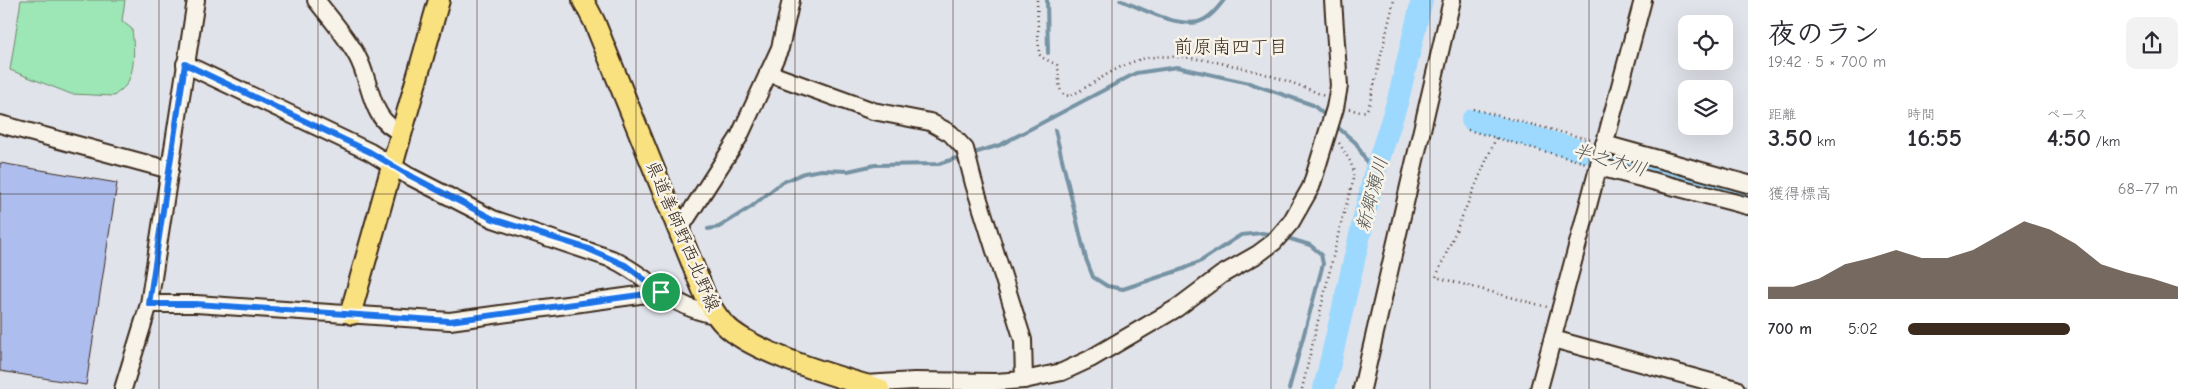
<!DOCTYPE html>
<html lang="ja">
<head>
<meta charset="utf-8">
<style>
	:root { --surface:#fff; --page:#f2f2f3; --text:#2b2b33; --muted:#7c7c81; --accent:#3b2a1e }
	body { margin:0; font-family:"Comic Neue","Klee One",sans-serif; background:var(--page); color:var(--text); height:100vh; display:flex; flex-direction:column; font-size:19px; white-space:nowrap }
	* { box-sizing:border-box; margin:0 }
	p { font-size:16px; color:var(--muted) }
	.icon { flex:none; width:28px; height:28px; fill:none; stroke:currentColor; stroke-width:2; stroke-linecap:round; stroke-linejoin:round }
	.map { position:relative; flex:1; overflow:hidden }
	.sheet { display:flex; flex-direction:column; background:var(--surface); width:450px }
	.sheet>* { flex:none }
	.tools { position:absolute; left:1678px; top:15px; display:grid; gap:10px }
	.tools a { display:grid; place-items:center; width:55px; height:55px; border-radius:10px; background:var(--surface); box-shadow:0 5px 20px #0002; font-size:25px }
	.pin { position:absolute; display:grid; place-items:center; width:42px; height:42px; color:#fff; margin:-21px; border:2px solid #fff; border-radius:50%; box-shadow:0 1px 5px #0007 }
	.round { display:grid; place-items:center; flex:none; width:52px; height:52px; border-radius:10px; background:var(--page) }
	.headline { display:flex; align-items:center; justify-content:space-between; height:85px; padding:0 20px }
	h1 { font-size:28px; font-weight:800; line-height:38px }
	.stats { display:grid; grid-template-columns:repeat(3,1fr); gap:8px; height:85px; padding:5px 20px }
	.stats div { display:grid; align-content:center }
	.stats b { font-size:25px; font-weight:800 }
	.stats small { font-size:14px; font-weight:400 }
	.stats p { font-size:14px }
	.chart { height:140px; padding:10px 20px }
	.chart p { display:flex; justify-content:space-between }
	.chart svg { width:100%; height:90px; margin-top:5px; fill:var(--accent); opacity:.7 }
	ul { padding:0 20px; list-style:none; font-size:16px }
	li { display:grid; grid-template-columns:80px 60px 1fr; align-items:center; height:38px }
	li i { height:12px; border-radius:6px; background:var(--accent) }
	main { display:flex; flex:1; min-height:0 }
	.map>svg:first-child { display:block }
	.green { fill:#9de6b5; stroke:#6c886a }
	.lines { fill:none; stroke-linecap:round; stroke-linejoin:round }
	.stream { stroke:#7693a4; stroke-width:4 }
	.river { stroke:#9dd9fe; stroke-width:22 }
	.building { fill:#adbded; stroke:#3b2a1e }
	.minor-casing { stroke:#3b2a1e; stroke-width:20 }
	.major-casing { stroke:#3b2a1e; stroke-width:24 }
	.path { stroke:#3b2a1e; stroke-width:2.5; stroke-dasharray:1 4; stroke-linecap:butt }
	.minor { stroke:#f7f3e8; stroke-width:16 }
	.major { stroke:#fae180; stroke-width:20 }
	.route-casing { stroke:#fff; stroke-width:10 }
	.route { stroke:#1a73e8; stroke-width:6 }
	.grid { fill:none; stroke:#3b2a1e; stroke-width:1; stroke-opacity:0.55 }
	.labels { text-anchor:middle; stroke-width:5; stroke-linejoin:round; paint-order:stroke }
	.street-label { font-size:18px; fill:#3b2a1e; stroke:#f7f3e8 }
	.neighbourhood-label { font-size:19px; fill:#3b2a1e; stroke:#f7f3e8 }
	.water-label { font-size:19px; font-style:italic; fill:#545656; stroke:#f7f3e8 }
</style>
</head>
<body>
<main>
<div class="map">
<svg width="1748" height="389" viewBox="0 0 1748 389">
	<rect width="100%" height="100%" fill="#e1e3ea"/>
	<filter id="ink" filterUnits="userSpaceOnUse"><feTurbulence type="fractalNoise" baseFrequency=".02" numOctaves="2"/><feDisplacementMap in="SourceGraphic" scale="10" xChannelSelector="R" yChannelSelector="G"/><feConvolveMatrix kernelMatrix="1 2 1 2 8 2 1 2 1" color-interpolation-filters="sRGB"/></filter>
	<g filter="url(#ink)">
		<path class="green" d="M21 0H125L122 21 132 29C134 46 136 70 126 85 123 89 117 93 114 96L71 94 10 70Z"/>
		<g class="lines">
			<g class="stream">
				<polyline points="1047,0 1048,53"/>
				<path d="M1120 0C1141 8 1175 27 1198 22 1209 19 1217 9 1224 0"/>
				<polyline points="1334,124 1356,143 1374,175"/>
				<polyline points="1055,130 1086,259 1093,277 1107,286 1123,289 1183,269 1201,261 1241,235 1262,233 1275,235"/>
				<polyline points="971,154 1000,145 1136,73 1177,67 1249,83 1313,105 1327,117"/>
				<polyline points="708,229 719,227 751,207 781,183 804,173 821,170 848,171 875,165 939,164 962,156"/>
				<polyline points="1284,237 1310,245 1321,254 1323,264 1289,389"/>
			</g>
			<g class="river">
				<polyline points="1472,120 1748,197"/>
				<polyline points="1324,389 1374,175 1398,100 1422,0"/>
			</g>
		</g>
		<polygon class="building" points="0,163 117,183 86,385 0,371"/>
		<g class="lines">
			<g class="minor-casing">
				<g id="minor">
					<path d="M316 0C330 18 346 36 357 56 372 82 369 122 402 132"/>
					<path d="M185 64 370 152 407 175 493 219 612 259C651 277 670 308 716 315"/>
					<polyline points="768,73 873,111 930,122 950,133 965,149 974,184 1023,340 1024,380"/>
					<polyline points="0,124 170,170"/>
					<polyline points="1604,144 1748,184"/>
					<polyline points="1599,167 1748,206"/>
					<polyline points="679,230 739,137 780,48 791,0"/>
					<polyline points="149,304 196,304 450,321 661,292"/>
					<polyline points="1553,339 1736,389"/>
					<polyline points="865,384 914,381 995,382 1024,380 1062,372 1090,359 1177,308 1221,275 1258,254 1274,242 1291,222 1311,187 1335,108 1339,86 1333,0"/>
					<polyline points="123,389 149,304 196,0"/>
					<polyline points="1362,389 1452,0"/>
					<polyline points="1539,389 1643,0"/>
				</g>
			</g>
			<g class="major-casing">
				<g id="major">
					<path d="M583 0 594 21 707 300C713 309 717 318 725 325 754 354 839 377 879 389"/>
					<polyline points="352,314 352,308 439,0"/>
				</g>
			</g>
			<g class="path">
				<path d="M1037 0 1039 54 1041 57 1057 65C1061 75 1056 87 1064 95L1070 96C1094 84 1115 66 1142 59 1186 48 1283 76 1324 96"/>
				<polyline points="1349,109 1360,112 1366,111 1369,106 1394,0"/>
				<polyline points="1473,109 1591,140"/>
				<polyline points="1468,130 1586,163"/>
				<polyline points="1496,138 1436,277 1547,307"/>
				<polyline points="1302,389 1340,227 1352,185 1354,172 1350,161 1339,143"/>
			</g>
			<use href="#minor" class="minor"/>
			<use href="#major" class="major"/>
		</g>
	</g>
	<g class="lines" filter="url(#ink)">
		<g class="route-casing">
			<polygon id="route" points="185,64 370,152 407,174 493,219 586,248 625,265 661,292 450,321 196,304 149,304"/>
		</g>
		<use href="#route" class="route"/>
	</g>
	<path class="grid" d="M159 0V389M318 0V389M477 0V389M636 0V389M795 0V389M953 0V389M1112 0V389M1271 0V389M1430 0V389M1589 0V389M0 194H1748"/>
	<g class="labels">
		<g class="street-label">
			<text transform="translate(683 236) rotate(67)" y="6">県道善師野西北野線</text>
		</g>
		<g class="neighbourhood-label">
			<text x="1231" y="53">前原南四丁目</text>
		</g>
		<g class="water-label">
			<text transform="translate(1610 159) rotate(16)" y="7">半之木川</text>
			<text transform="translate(1371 194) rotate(-75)" y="7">新郷瀬川</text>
		</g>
	</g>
</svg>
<div class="tools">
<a><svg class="icon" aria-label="locate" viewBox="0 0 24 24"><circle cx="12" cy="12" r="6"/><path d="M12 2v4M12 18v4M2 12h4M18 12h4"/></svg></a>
<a><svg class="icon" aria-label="layers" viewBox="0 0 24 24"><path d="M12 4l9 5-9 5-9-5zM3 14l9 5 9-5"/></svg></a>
</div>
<div class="pin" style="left:661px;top:292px;background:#1e9e55"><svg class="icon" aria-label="arrive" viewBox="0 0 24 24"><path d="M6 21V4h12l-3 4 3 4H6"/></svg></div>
</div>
<section class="sheet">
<div class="headline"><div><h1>夜のラン</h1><p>19:42 · 5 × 700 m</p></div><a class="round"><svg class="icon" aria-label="share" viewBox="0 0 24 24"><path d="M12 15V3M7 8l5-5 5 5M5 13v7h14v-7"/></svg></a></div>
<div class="stats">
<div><p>距離</p><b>3.50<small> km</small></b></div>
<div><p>時間</p><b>16:55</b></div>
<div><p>ペース</p><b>4:50<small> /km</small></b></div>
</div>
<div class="chart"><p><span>獲得標高</span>68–77 m</p>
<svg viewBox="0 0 160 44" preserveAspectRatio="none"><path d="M0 44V38L10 38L20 34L30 27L40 24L50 20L60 24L70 24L80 20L90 13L100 6L110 10L120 17L130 27L140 31L150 34L160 38V44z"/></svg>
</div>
<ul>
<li><b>700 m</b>5:02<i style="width:60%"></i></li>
</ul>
</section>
</main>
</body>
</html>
